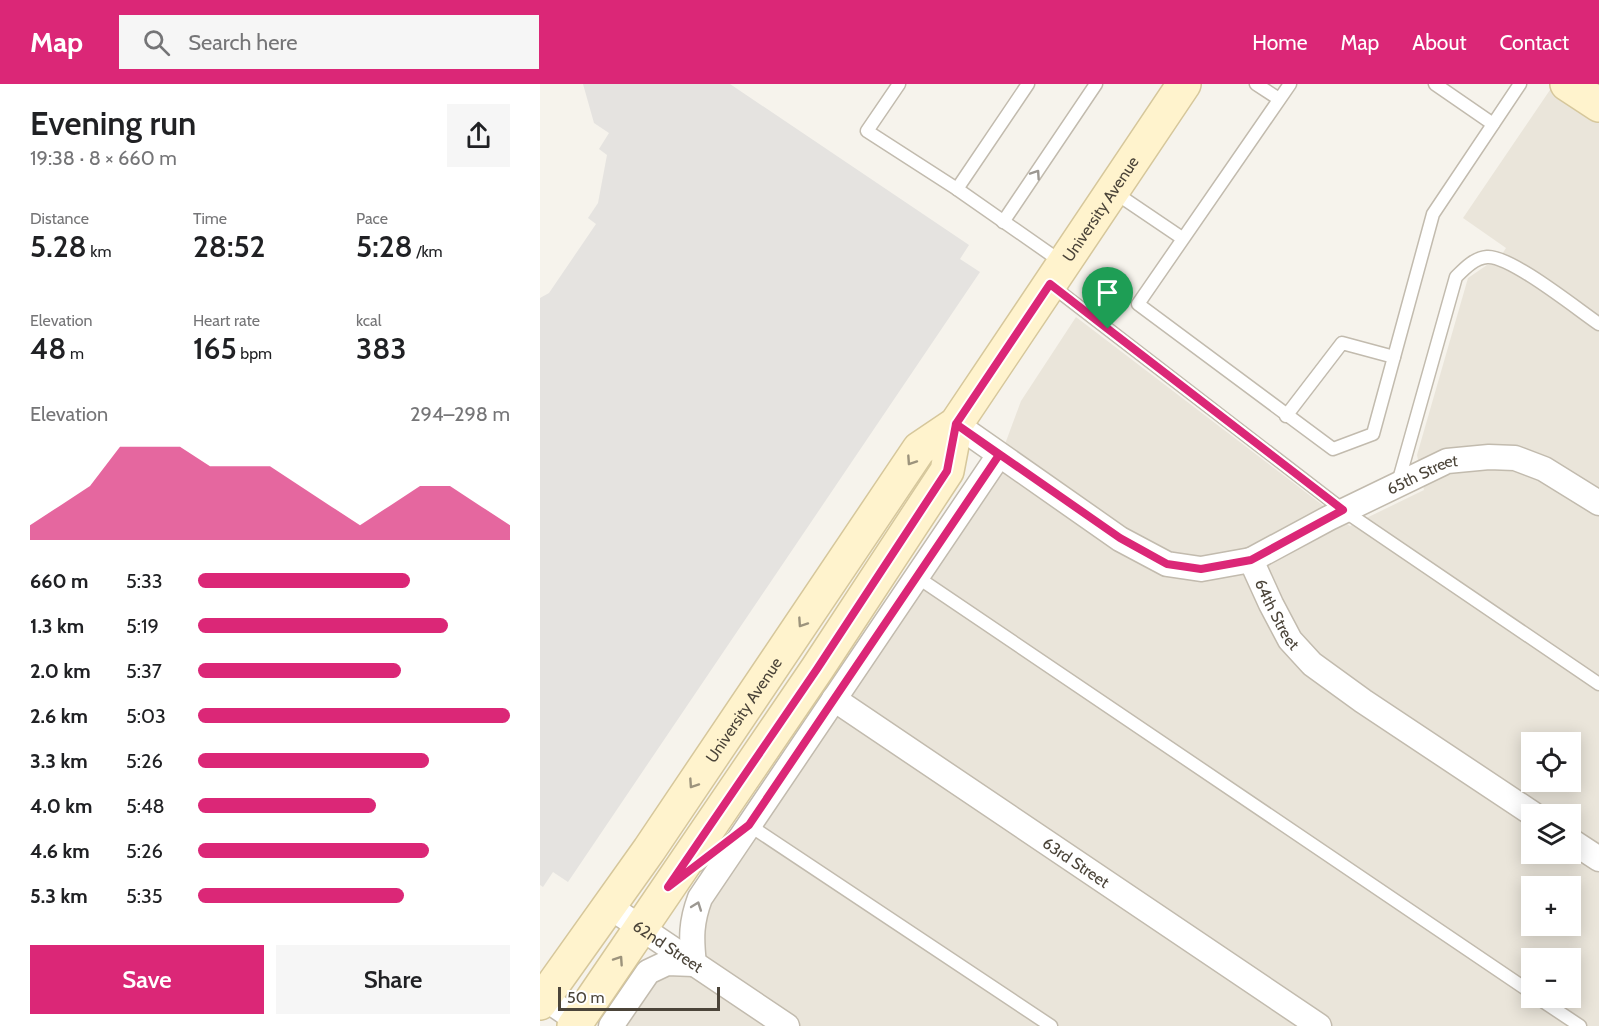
<!DOCTYPE html>
<html lang="en">
<head>
<meta charset="utf-8">
<style>
	:root { --surface:#fff; --page:#f6f6f6; --text:#202124; --muted:#757577; --accent:#db2777 }
	body { margin:0; font-family:Cabin,sans-serif; background:var(--page); color:var(--text); height:100vh; display:flex; flex-direction:column; font-size:22px; white-space:nowrap }
	* { box-sizing:border-box; margin:0 }
	p { font-size:20px; color:var(--muted) }
	.icon { flex:none; width:33px; height:33px; fill:none; stroke:currentColor; stroke-width:2; stroke-linecap:round; stroke-linejoin:round }
	.map { position:relative; flex:1; overflow:hidden }
	.panel { display:flex; flex-direction:column; background:var(--surface); width:540px }
	.panel>* { flex:none }
	.fabs { position:absolute; left:981px; top:648px; display:grid; gap:12px }
	.fabs a { display:grid; place-items:center; width:60px; height:60px; border-radius:0px; background:var(--surface); box-shadow:0 3px 15px #0003; font-size:30px }
	.scale { position:absolute; left:18px; bottom:15px; width:162px; box-sizing:border-box; padding-left:6px; border:3px solid #4b4439; border-top:0; font-size:16px; line-height:21px; white-space:nowrap; color:#4b4439; -webkit-text-stroke:4px #fff; paint-order:stroke }
	.pin { position:absolute; display:grid; place-items:center; width:51px; height:51px; color:#fff; margin:-62px -26px; border-radius:50% 50% 50% 0; rotate:-45deg; box-shadow:0 0 6px #0007 }
	.pin .icon { rotate:45deg }
	.round { display:grid; place-items:center; flex:none; width:63px; height:63px; border-radius:0px; background:var(--page) }
	.head { display:flex; align-items:center; justify-content:space-between; height:102px; padding:0 30px }
	h1 { font-size:33px; font-weight:600; line-height:45px }
	.figures { display:grid; grid-template-columns:repeat(3,1fr); gap:9px; height:102px; padding:6px 30px }
	.figures div { display:grid; align-content:center }
	.figures b { font-size:30px; font-weight:600 }
	.figures small { font-size:16px; font-weight:400 }
	.figures p { font-size:16px }
	.chart { height:168px; padding:12px 30px }
	.chart p { display:flex; justify-content:space-between }
	.chart svg { width:100%; height:108px; margin-top:6px; fill:var(--accent); opacity:.7 }
	.action { display:flex; gap:12px; margin-top:auto; padding:12px 30px }
	.action a { flex:1; height:69px; border-radius:0px; background:var(--accent); color:#fff; font-size:24px; font-weight:600; line-height:69px; text-align:center }
	.action a+a { background:var(--page); color:var(--text) }
	ul { padding:0 30px; list-style:none; font-size:20px }
	li { display:grid; grid-template-columns:96px 72px 1fr; align-items:center; height:45px }
	li i { height:15px; border-radius:8px; background:var(--accent) }
	header { display:flex; align-items:center; gap:36px; box-sizing:border-box; height:84px; padding:0 30px; background:var(--accent); color:#fff }
	header strong { font-size:28px }
	nav { display:flex; gap:33px; margin-inline-start:auto; font-size:21px }
	.search { width:420px; height:54px; background:var(--page); display:flex; align-items:center; gap:15px; box-sizing:border-box; padding:0 21px; border-radius:0px; color:var(--muted); font-size:22px }
	main { display:flex; flex:1; min-height:0 }
	.map>svg:first-child { display:block }
	.residential { fill:#eae5da; fill-rule:evenodd }
	.parking { fill:#e5e3e0 }
	.lines { fill:none; stroke-linecap:round; stroke-linejoin:round }
	.lane-casing { stroke:#c2bbae; stroke-width:15 }
	.street-casing { stroke:#c2bbae; stroke-width:27 }
	.secondary-casing { stroke:#d6c79b; stroke-width:36 }
	.lane { stroke:#fff; stroke-width:12 }
	.street { stroke:#fff; stroke-width:24 }
	.secondary { stroke:#fff3cd; stroke-width:33 }
	.oneway { stroke:#9c9892 }
	.oneway2 { stroke:#9c937c }
	.route-casing { stroke:#fff; stroke-width:12 }
	.route { stroke:#db2777; stroke-width:8 }
	.labels { text-anchor:middle; stroke-width:5; stroke-linejoin:round; paint-order:stroke }
	.street-label { font-size:16px; fill:#4b4439; stroke:#fff }
</style>
</head>
<body>
<header>
<strong>Map</strong>
<div class="search"><svg class="icon" aria-label="search" viewBox="0 0 24 24"><circle cx="10" cy="10" r="6"/><path d="M15 15l6 6"/></svg>Search here</div>
<nav><a>Home</a><a>Map</a><a>About</a><a>Contact</a></nav>
</header>
<main>
<section class="panel">
<div class="head"><div><h1>Evening run</h1><p>19:38 · 8 × 660 m</p></div><a class="round"><svg class="icon" aria-label="share" viewBox="0 0 24 24"><path d="M12 15V3M7 8l5-5 5 5M5 13v7h14v-7"/></svg></a></div>
<div class="figures">
<div><p>Distance</p><b>5.28<small> km</small></b></div>
<div><p>Time</p><b>28:52</b></div>
<div><p>Pace</p><b>5:28<small> /km</small></b></div>
</div>
<div class="figures">
<div><p>Elevation</p><b>48<small> m</small></b></div>
<div><p>Heart rate</p><b>165<small> bpm</small></b></div>
<div><p>kcal</p><b>383</b></div>
</div>
<div class="chart"><p><span>Elevation</span>294–298 m</p>
<svg viewBox="0 0 160 44" preserveAspectRatio="none"><path d="M0 44V38L10 30L20 22L30 6L40 6L50 6L60 14L70 14L80 14L90 22L100 30L110 38L120 30L130 22L140 22L150 30L160 38V44z"/></svg>
</div>
<ul>
<li><b>660 m</b>5:33<i style="width:68%"></i></li>
<li><b>1.3 km</b>5:19<i style="width:80%"></i></li>
<li><b>2.0 km</b>5:37<i style="width:65%"></i></li>
<li><b>2.6 km</b>5:03<i style="width:100%"></i></li>
<li><b>3.3 km</b>5:26<i style="width:74%"></i></li>
<li><b>4.0 km</b>5:48<i style="width:57%"></i></li>
<li><b>4.6 km</b>5:26<i style="width:74%"></i></li>
<li><b>5.3 km</b>5:35<i style="width:66%"></i></li>
</ul>
<div class="action"><a>Save</a><a>Share</a></div>
</section>
<div class="map">
<svg width="1059" height="942" viewBox="0 0 1059 942">
	<rect width="100%" height="100%" fill="#f6f3ec"/>
	<path class="residential" d="M1014 0H1059V942H86L448 406 481 317 536 233 810 442 884 406 877 371 928 194 947 181H955L966 164 923 134ZM992 658H1030V698H992ZM992 730H1030V770H992ZM992 802H1030V842H992ZM992 874H1030V914H992Z"/>
	<polygon class="parking" points="43,0 190,0 429,161 420,175 440,188 28,798 13,788 3,803 0,801 0,214 9,209 56,140 48,134 58,119 67,71 59,65 69,49 54,39"/>
	<g class="lines">
		<g class="lane-casing">
			<g id="lane">
				<polyline points="359,0 327,47 417,105 523,179"/>
				<polyline points="716,0 739,15"/>
				<polyline points="750,0 598,220 793,365 833,350 893,130 980,0"/>
				<polyline points="895,0 953,40"/>
				<polyline points="417,105 488,0"/>
				<polyline points="574,108 642,154"/>
				<polyline points="463,138 556,0"/>
				<polyline points="512,202 803,426 1059,600"/>
				<polyline points="746,332 802,259 854,273"/>
				<path d="M858 399 916 193C924 185 934 174 947 173 970 171 1037 225 1059 240"/>
				<polyline points="377,493 992,909"/>
				<polyline points="205,744 209,741 511,942"/>
				<polyline points="158,781 192,755"/>
				<polyline points="998,914 1040,942"/>
			</g>
		</g>
		<g class="street-casing">
			<g id="street">
				<path id="s1" d="M416 340 580 455 627 480 661 485 711 476 731 520 750 556 772 580 823 617 993 730"/>
				<path id="s2" d="M711 476 789 434 907 377 949 373 975 374 1004 385 1059 419"/>
				<path id="s3" d="M294 615 779 942"/>
				<polyline points="1030,756 1059,775"/>
				<path id="s4" d="M70 823 247 942"/>
				<polyline points="0,911 38,937"/>
				<path d="M71 942 108 888 127 879 154 880C151 854 151 838 160 814L459 371"/>
			</g>
		</g>
		<g class="secondary-casing">
			<g id="secondary">
				<polyline points="1027,0 1059,21"/>
				<path id="s5" d="M0 919 109 766 379 365 416 340 644 0"/>
				<polyline points="34,942 277,585 407,387 416,340"/>
			</g>
		</g>
		<use href="#lane" class="lane"/>
		<use href="#street" class="street"/>
		<use href="#secondary" class="secondary"/>
	</g>
	<defs><path id="oneway-chevron" d="M-2-3.5L2.5 0L-2 3.5" fill="none" stroke-width="1.6" stroke-linecap="round" stroke-linejoin="round" transform="scale(1.5)"/></defs>
	<g class="oneway">
		<use href="#oneway-chevron" transform="translate(496 90) rotate(-56)"/>
		<use href="#oneway-chevron" transform="translate(157 822) rotate(-70)"/>
	</g>
	<g class="oneway2">
		<use href="#oneway-chevron" transform="translate(371 377) rotate(124)"/>
		<use href="#oneway-chevron" transform="translate(262 539) rotate(124)"/>
		<use href="#oneway-chevron" transform="translate(153 700) rotate(124)"/>
		<use href="#oneway-chevron" transform="translate(79 876) rotate(-56)"/>
	</g>
	<g class="lines">
		<g class="route-casing">
			<polyline id="route" points="568,245 510,200 416,340 459,371 209,741 128,803 277,585 407,387 416,340 580,454 627,480 661,485 711,476 803,426 568,245"/>
		</g>
		<use href="#route" class="route"/>
	</g>
	<g class="labels">
		<g class="street-label">
			<text dy="6" stroke="none"><textPath href="#s5" startOffset="975">University Avenue</textPath></text>
			<text dy="6" stroke="none"><textPath href="#s2" startOffset="192">65th Street</textPath></text>
			<text dy="6" stroke="none"><textPath href="#s1" startOffset="399">64th Street</textPath></text>
			<text dy="6" stroke="none"><textPath href="#s5" startOffset="357">University Avenue</textPath></text>
			<text dy="6" stroke="none"><textPath href="#s3" startOffset="292">63rd Street</textPath></text>
			<text dy="6" stroke="none"><textPath href="#s4" startOffset="70">62nd Street</textPath></text>
		</g>
	</g>
</svg>
<div class="fabs">
<a><svg class="icon" aria-label="locate" viewBox="0 0 24 24"><circle cx="12" cy="12" r="6"/><path d="M12 2v4M12 18v4M2 12h4M18 12h4"/></svg></a>
<a><svg class="icon" aria-label="layers" viewBox="0 0 24 24"><path d="M12 4l9 5-9 5-9-5zM3 14l9 5 9-5"/></svg></a>
<a>+</a>
<a>−</a>
</div>
<div class="scale">50 m</div>
<div class="pin" style="left:568px;top:245px;background:#1e9e55"><svg class="icon" aria-label="arrive" viewBox="0 0 24 24"><path d="M6 21V4h12l-3 4 3 4H6"/></svg></div>
</div>
</main>
</body>
</html>
